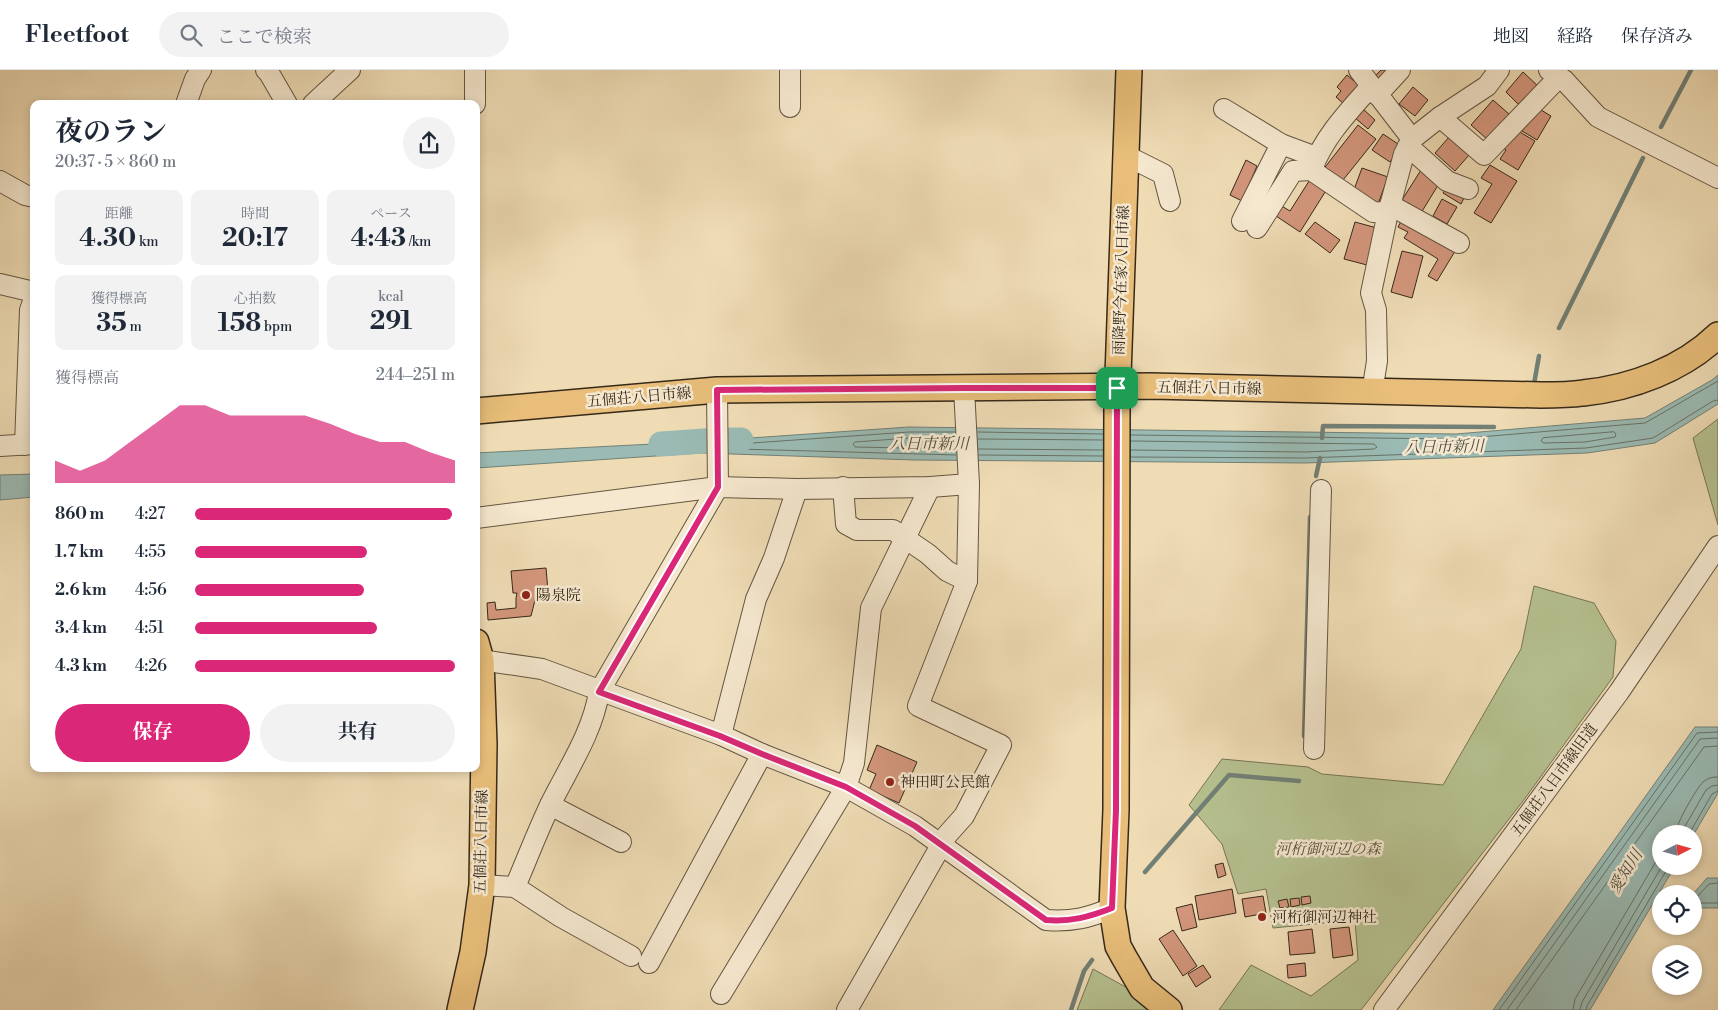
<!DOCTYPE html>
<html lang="ja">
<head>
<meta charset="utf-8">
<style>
	:root { --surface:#fff; --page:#f2f2f3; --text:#1f2937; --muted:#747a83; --line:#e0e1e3; --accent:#db2777 }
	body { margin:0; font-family:"Libre Bodoni","Noto Serif JP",serif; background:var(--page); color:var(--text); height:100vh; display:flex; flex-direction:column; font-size:19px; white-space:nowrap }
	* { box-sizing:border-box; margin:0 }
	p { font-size:16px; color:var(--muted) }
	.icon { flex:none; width:28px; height:28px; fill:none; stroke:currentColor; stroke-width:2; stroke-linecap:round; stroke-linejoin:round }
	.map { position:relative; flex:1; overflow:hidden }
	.sheet { position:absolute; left:30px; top:30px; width:450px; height:672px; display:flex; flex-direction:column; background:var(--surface); border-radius:10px; box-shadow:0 2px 8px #0003 }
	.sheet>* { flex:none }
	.needle { width:32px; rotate:84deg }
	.fabs { position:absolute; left:1652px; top:755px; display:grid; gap:10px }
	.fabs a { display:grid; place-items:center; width:50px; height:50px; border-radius:50%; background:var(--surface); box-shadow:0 2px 8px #0003; font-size:25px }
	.pin { position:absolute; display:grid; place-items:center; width:42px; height:42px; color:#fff; margin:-21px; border-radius:10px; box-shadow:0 2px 8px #0006 }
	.round { display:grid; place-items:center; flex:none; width:52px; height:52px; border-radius:26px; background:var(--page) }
	.head { display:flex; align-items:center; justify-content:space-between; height:85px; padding:0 25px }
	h1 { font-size:28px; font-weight:700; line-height:38px }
	.stats { display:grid; grid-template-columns:repeat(3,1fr); gap:8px; height:85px; padding:5px 25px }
	.stats div { display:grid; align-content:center; border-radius:10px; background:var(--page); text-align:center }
	.stats b { font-size:25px; font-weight:700 }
	.stats small { font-size:14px; font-weight:400 }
	.stats p { font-size:14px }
	.chart { height:140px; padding:10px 25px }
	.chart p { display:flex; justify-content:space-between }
	.chart svg { width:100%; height:90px; margin-top:5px; fill:var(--accent); opacity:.7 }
	.cta { display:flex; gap:10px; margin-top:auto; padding:10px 25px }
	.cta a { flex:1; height:58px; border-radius:30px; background:var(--accent); color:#fff; font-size:20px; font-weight:700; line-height:58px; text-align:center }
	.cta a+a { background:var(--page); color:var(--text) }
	ul { padding:0 25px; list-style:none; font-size:16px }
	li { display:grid; grid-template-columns:80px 60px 1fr; align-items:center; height:38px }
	li i { height:12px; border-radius:6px; background:var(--accent) }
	header { display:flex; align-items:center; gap:30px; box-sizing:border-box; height:70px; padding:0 25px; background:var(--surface); border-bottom:1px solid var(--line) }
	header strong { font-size:24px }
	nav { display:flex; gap:28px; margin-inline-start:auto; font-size:18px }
	.search { width:350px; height:45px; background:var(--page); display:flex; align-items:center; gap:12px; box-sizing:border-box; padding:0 18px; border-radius:28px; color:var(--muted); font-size:19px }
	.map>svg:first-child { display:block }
	.green { fill:#b6c190; stroke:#767555 }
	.water { fill:#9abab3; stroke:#728076 }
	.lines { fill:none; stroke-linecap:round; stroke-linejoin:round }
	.shore { stroke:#687266; stroke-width:1 }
	.stream { stroke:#728076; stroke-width:4.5 }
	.river { stroke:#9abab3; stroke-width:25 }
	.building { fill:#d3967c; stroke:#36291a }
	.minor-casing { stroke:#645641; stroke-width:22 }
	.major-casing { stroke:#36291a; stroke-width:28 }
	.minor { stroke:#f5e8cf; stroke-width:20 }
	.major { stroke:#e8be7a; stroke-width:25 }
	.route-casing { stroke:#fff; stroke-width:10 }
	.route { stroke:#db2777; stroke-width:6 }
	.poi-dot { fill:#8f2418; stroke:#f5e8cf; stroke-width:2 }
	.labels { text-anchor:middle; stroke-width:5; stroke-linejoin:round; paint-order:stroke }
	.street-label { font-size:15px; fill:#36291a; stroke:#f5e8cf }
	.poi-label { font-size:15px; fill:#36291a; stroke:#f5e8cf; text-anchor:start }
	.park-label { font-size:15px; font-style:italic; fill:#564f38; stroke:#f5e8cf }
	.water-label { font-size:16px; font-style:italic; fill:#4f4d40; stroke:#f5e8cf }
</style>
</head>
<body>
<header>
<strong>Fleetfoot</strong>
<div class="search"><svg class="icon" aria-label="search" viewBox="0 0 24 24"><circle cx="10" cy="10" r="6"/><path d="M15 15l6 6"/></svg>ここで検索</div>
<nav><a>地図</a><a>経路</a><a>保存済み</a></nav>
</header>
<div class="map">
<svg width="1718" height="940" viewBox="0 0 1718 940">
	<rect width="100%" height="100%" fill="#efdcb5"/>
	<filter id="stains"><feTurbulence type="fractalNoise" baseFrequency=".004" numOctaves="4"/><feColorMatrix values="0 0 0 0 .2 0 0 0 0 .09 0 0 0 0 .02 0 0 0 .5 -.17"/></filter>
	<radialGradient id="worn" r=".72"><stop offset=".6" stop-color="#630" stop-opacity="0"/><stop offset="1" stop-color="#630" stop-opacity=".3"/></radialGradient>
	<g class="green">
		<polygon points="1718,349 1718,455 1693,368"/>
		<polygon points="1534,516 1594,533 1616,571 1613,607 1526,727 1361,940 1219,940 1251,895 1311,926 1358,890 1355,850 1273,858 1266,819 1238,824 1222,774 1189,735 1222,689 1308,697 1322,704 1443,715 1521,579"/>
		<polygon points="1093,899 1131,920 1148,940 1077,940"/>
	</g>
	<g class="water">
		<polygon points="1718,305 1718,334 1655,373 1587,383 1305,393 914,390 701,383 476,398 476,383 693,372 909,357 1456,364 1645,348 1712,310"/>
		<polygon points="34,404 34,427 0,430 0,405"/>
		<polygon points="1695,657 1718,657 1718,723 1694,764 1661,764 1661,796 1675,796 1590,940 1493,940"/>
		<polygon points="1707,808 1718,808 1718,838 1694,838 1693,824"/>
	</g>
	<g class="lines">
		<g class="shore">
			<polyline points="955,362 909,362 738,374 736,377 738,379 956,385"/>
			<polyline points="978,362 1103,364"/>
			<polygon points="1614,362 1616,364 1615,367 1585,372 1544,373 1541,371 1543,368"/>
			<polyline points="1131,365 1456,369 1645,353 1718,311"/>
			<polyline points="955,368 909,368 855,372 853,374 855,377 956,379"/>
			<polyline points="978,369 1103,370"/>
			<polyline points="978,379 1103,380"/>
			<polyline points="1131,380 1305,382 1374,379 1377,377 1374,374 1131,371"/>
			<polyline points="979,385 1103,386"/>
			<polyline points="1131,387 1305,388 1586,378 1653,368 1713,331 1718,330"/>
			<path d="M1675 764C1676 754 1696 719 1703 712 1708 708 1712 707 1718 707"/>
			<polyline points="1683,764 1684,758 1706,720 1712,716 1718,715"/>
			<polyline points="1689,764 1712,724 1718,721"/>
			<polyline points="1718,813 1709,814 1694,830 1696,833 1718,833"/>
			<polyline points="1499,940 1697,663 1718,662"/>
			<polyline points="1507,940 1700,669 1718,668"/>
			<polyline points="1516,940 1704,677 1718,676"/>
			<polyline points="1573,940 1575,929 1661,783"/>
			<polyline points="1580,940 1582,932 1662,796"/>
			<polyline points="1586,940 1587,936 1669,796"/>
		</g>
		<g class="stream">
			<polyline points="1661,57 1691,0"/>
			<polyline points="1559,258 1643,88"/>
			<polyline points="1534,314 1539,286"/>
			<polyline points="1322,368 1323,356 1494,357"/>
			<polyline points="1316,406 1320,388"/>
			<polyline points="1304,666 1310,447"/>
			<polyline points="1145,802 1229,705 1299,711"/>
			<polyline points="1071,940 1084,901 1092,890"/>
		</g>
		<polyline class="river" points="661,374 719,370 741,370"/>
	</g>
	<g class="building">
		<polygon points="1381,0 1395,0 1380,15 1373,8"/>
		<polygon points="1523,2 1540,18 1522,38 1506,22"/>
		<polygon points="1347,5 1361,17 1345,35 1336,27 1341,21 1337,17"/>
		<polygon points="1413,17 1428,30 1415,46 1399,34"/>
		<polygon points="1493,30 1509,44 1487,69 1471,55"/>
		<polygon points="1536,37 1551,46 1537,70 1522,61"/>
		<polygon points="1362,38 1375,50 1368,59 1354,47"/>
		<polygon points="1358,55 1376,69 1339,115 1322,101"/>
		<polygon points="1518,61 1535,71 1518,100 1500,89 1506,80 1501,77 1506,69 1511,72"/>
		<polygon points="1383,64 1401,76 1390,92 1372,80"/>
		<polygon points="1450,66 1470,84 1455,101 1435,83"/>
		<polygon points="1246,90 1257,96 1242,131 1230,125"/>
		<polygon points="1490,95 1517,111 1491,153 1474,143 1492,114 1481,108"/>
		<polygon points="1362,98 1388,107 1378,134 1352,125"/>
		<polygon points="1421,100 1440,112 1421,143 1402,130"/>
		<polygon points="1311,108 1327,119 1300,162 1273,144 1280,135 1290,141"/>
		<polygon points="1448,115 1465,126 1461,134 1443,123"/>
		<polygon points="1442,129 1457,137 1447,154 1433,146"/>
		<polygon points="1404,146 1457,178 1437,211 1428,206 1438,189 1404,168 1408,162 1398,157"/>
		<polygon points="1315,152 1340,170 1330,183 1305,164"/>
		<polygon points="1355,152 1377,158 1367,195 1344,189"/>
		<polygon points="1402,181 1423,186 1412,228 1391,222"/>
		<polygon points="546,498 548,521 537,522 531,546 488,550 487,533 495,532 496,540 516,538 516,528 517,523 513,523 511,501"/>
		<polygon points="877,675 917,692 899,733 869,720 876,704 867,700"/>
		<polygon points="1223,793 1226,805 1218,808 1215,795"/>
		<polygon points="1232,819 1236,843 1199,850 1195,826"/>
		<polygon points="1263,826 1266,843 1245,847 1242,829"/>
		<polygon points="1310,826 1311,833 1302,835 1301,827"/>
		<polygon points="1299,828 1300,835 1291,837 1290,829"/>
		<polygon points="1287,829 1289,837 1280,838 1278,831"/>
		<polygon points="1192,834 1197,857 1182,861 1176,838"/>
		<polygon points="1349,857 1353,885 1333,888 1330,859"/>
		<polygon points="1312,859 1315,883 1290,885 1288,862"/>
		<polygon points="1173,860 1197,896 1183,906 1159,869"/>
		<polygon points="1305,893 1306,906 1288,908 1287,895"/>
		<polygon points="1203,895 1211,907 1196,917 1188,904"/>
	</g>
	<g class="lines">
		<g class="minor-casing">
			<g id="minor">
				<polyline points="266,0 269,3 287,34"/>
				<polyline points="1359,0 1412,69"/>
				<polyline points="1549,0 1564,10 1598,47 1718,108"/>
				<polyline points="1377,25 1400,0"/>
				<polyline points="186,34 195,9 201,0"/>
				<polyline points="313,34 350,0"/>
				<polyline points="475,34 475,0"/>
				<polyline points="790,37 790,0"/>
				<polyline points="1224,39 1281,74 1316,87"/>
				<polyline points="1440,47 1484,85 1559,7"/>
				<polyline points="1408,76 1447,111 1468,119"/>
				<polyline points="1125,85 1163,104 1170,131"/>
				<path d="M1312 99C1324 67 1348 42 1371 16"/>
				<polyline points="0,111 25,125 34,127"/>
				<polyline points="1390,135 1459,173"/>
				<polyline points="1242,151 1281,74"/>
				<polyline points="1257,158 1293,101 1311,100 1373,142 1388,143"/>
				<polyline points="0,214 34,222"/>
				<polyline points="1374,322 1374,310 1377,291 1376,240 1371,223 1387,147 1404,84 1412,69 1440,47 1487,16 1499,0"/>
				<polyline points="25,375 30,240 34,229"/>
				<polyline points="0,376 34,374"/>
				<polyline points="843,417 846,454 857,460 893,460 928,484 947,501 967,511"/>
				<polyline points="476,448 718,417 797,419 930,417 969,414"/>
				<path d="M481 590 542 599 721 665 762 684 846 717 915 756 1046 850C1072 852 1088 848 1112 838"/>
				<polyline points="721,665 756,529 774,488 797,419"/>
				<polyline points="1314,679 1321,420"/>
				<polyline points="550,735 621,772"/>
				<polyline points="482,815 515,817"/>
				<path d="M631 886 561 847 515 817C527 789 538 760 551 733 569 697 593 661 599 622L718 417 717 320"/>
				<polyline points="649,893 762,684"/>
				<polyline points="721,924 846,717 854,693 871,538 930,417"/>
				<polyline points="847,940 947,765 964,746 1001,675 918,636 967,511 969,414 964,318"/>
				<polyline points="1384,940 1619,622 1718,476"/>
			</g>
		</g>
		<g class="major-casing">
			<g id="major">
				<polyline points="1129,0 1117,333 1116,740 1112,838 1118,876 1124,887 1142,918 1169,940"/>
				<path d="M476 341 717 320 1151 316 1541 325C1555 325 1569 325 1583 323 1632 318 1683 299 1718 265"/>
				<polyline points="460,940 473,882 482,815 484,674 481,590 476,572"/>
			</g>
		</g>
		<use href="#minor" class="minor"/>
		<use href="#major" class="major"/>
	</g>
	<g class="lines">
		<g class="route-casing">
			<path id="route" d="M964 318H1117L1116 740 1112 838C1089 847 1071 852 1046 850L915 756 846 717 762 684 720 666 599 622 718 417 717 320Z"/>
		</g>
		<use href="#route" class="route"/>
	</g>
	<g class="poi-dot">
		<circle cx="526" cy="525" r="5"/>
		<circle cx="890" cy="712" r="5"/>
		<circle cx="1262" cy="847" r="5"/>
	</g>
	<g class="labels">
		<g class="street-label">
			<text transform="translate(1121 210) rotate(-88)" y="5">雨降野今在家八日市線</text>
			<text transform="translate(1209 318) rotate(1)" y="5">五個荘八日市線</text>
			<text transform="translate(639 327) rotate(-5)" y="5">五個荘八日市線</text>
			<text transform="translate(1554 710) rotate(-54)" y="5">五個荘八日市線旧道</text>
			<text transform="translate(481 772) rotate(-89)" y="5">五個荘八日市線</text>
		</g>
		<g class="poi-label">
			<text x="536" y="530">陽泉院</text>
			<text x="900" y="717">神田町公民館</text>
			<text x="1272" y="852">河桁御河辺神社</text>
		</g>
		<g class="park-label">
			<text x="1328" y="784">河桁御河辺の森</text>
		</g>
		<g class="water-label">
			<text x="929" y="379">八日市新川</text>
			<text transform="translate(1444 376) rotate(-1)" y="6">八日市新川</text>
			<text transform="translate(1625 801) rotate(-58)" y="6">愛知川</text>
		</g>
	</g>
	<rect width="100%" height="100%" filter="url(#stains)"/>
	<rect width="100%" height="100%" fill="url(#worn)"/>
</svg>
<div class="fabs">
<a><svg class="needle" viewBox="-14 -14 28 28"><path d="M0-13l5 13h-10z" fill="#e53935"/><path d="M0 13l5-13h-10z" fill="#747a83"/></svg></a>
<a><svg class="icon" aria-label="locate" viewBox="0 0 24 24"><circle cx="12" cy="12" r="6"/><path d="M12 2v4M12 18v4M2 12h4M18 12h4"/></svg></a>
<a><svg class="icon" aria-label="layers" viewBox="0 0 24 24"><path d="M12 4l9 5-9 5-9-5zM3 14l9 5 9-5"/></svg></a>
</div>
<div class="pin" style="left:1117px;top:318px;background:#1e9e55"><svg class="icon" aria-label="arrive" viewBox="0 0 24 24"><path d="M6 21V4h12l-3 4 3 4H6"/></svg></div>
<section class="sheet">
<div class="head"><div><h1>夜のラン</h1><p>20:37 · 5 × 860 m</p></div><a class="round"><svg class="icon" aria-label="share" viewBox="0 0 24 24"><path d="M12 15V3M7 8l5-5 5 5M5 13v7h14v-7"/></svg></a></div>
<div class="stats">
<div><p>距離</p><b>4.30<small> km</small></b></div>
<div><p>時間</p><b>20:17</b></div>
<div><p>ペース</p><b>4:43<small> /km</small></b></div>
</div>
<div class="stats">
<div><p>獲得標高</p><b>35<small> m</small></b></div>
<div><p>心拍数</p><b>158<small> bpm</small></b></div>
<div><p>kcal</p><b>291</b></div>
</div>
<div class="chart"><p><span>獲得標高</span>244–251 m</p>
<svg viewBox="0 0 160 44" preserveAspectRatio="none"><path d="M0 44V33L10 38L20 33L30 24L40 15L50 6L60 6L70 11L80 11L90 11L100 11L110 15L120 20L130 24L140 24L150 29L160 33V44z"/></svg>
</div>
<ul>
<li><b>860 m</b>4:27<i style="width:99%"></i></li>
<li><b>1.7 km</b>4:55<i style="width:66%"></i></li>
<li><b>2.6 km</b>4:56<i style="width:65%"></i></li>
<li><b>3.4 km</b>4:51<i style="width:70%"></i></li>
<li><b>4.3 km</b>4:26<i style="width:100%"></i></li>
</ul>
<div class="cta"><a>保存</a><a>共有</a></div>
</section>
</div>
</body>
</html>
